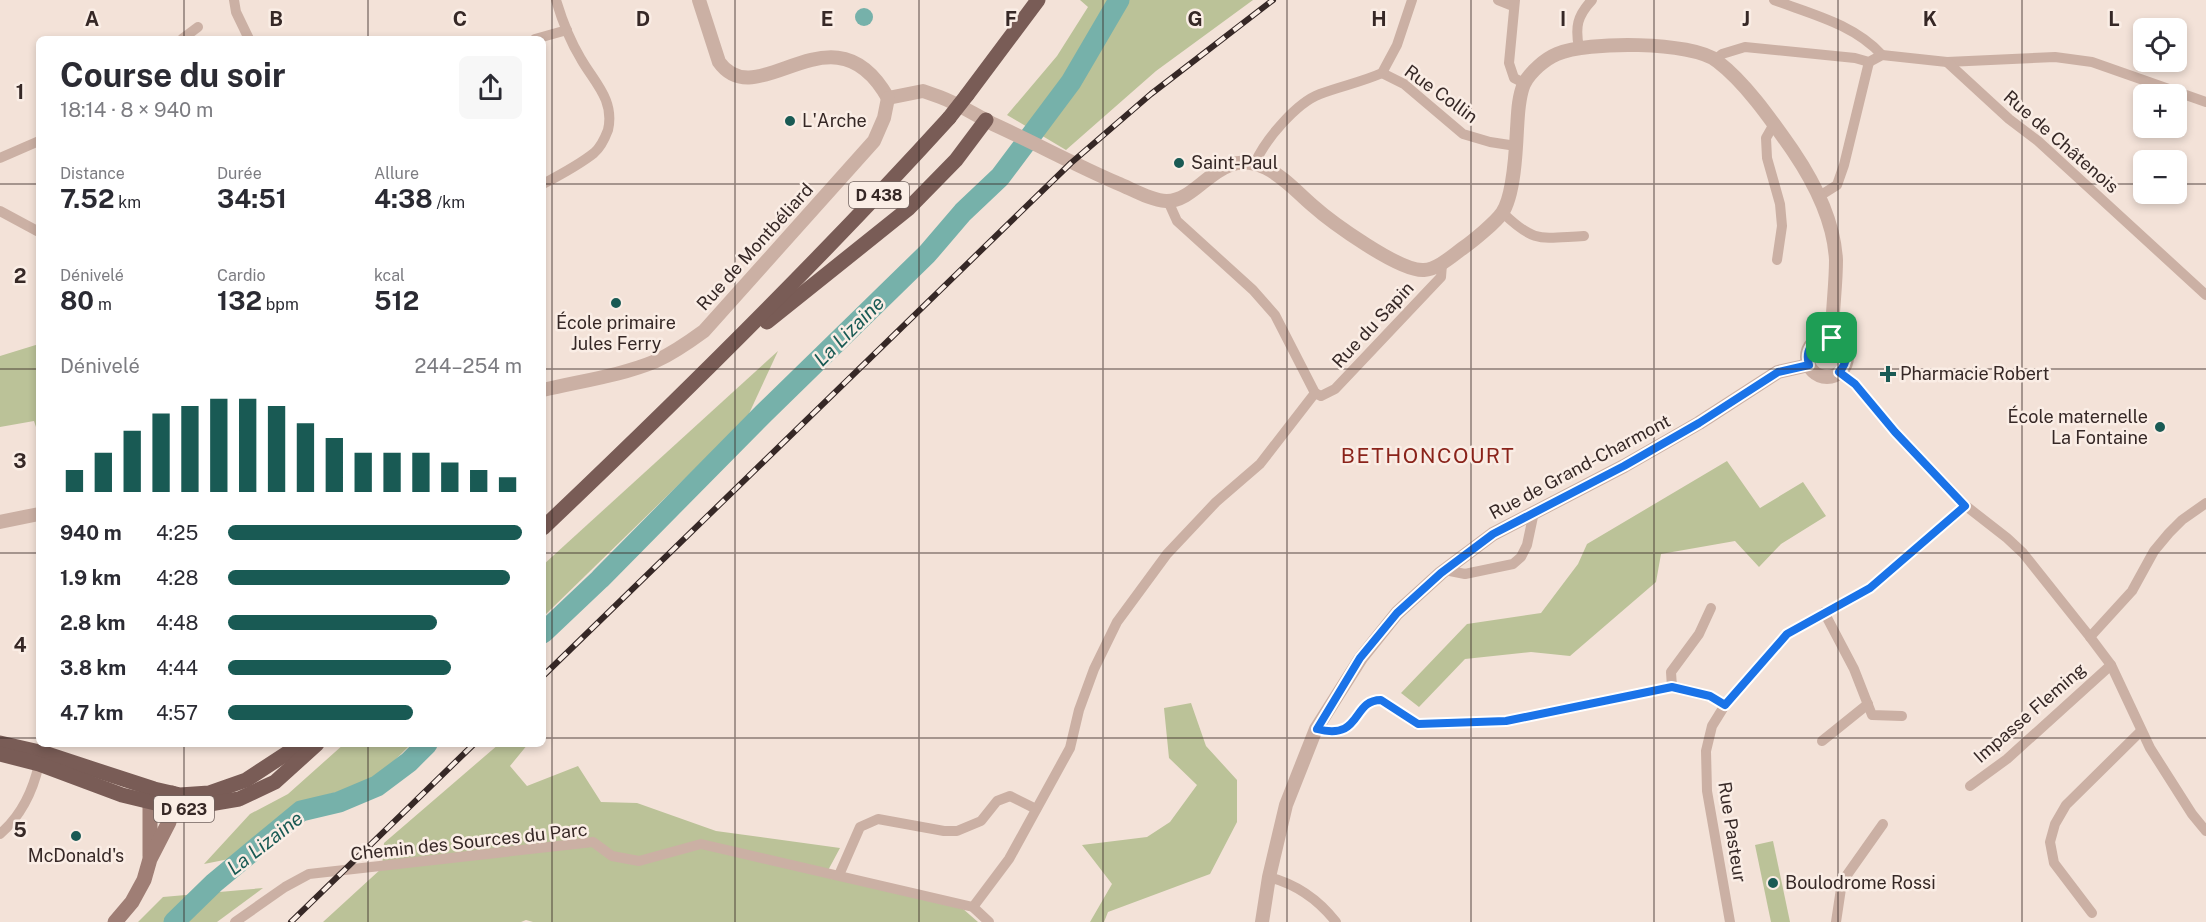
<!DOCTYPE html>
<html lang="fr">
<head>
<meta charset="utf-8">
<style>
	:root { --surface:#fff; --page:#f7f7f7; --text:#2b2b33; --muted:#7c7c81; --accent:#195a54 }
	body { margin:0; font-family:"Public Sans",sans-serif; background:var(--page); color:var(--text); height:100vh; display:flex; flex-direction:column; font-size:22px; white-space:nowrap }
	* { box-sizing:border-box; margin:0 }
	p { font-size:20px; color:var(--muted) }
	.icon { flex:none; width:33px; height:33px; fill:none; stroke:currentColor; stroke-width:2; stroke-linecap:round; stroke-linejoin:round }
	.map { position:relative; flex:1; overflow:hidden }
	.side { position:absolute; left:36px; top:36px; width:510px; height:711px; display:flex; flex-direction:column; background:var(--surface); border-radius:9px; box-shadow:0 3px 9px #0003 }
	.side>* { flex:none }
	.tools { position:absolute; left:2133px; top:18px; display:grid; gap:12px }
	.tools a { display:grid; place-items:center; width:54px; height:54px; border-radius:9px; background:var(--surface); box-shadow:0 3px 9px #0003; font-size:30px }
	.pin { position:absolute; display:grid; place-items:center; width:51px; height:51px; color:#fff; margin:-26px; border-radius:12px; box-shadow:0 3px 9px #0006 }
	.round { display:grid; place-items:center; flex:none; width:63px; height:63px; border-radius:9px; background:var(--page) }
	.summary { display:flex; align-items:center; justify-content:space-between; height:102px; padding:0 24px }
	h1 { font-size:33px; font-weight:700; line-height:45px }
	.metrics { display:grid; grid-template-columns:repeat(3,1fr); gap:9px; height:102px; padding:6px 24px }
	.metrics div { display:grid; align-content:center }
	.metrics b { font-size:26px; font-weight:700 }
	.metrics small { font-size:16px; font-weight:400 }
	.metrics p { font-size:16px }
	.chart { height:168px; padding:12px 24px }
	.chart p { display:flex; justify-content:space-between }
	.chart svg { width:100%; height:108px; margin-top:6px; stroke:var(--accent); stroke-width:6 }
	ul { padding:0 24px; list-style:none; font-size:20px }
	li { display:grid; grid-template-columns:96px 72px 1fr; align-items:center; height:45px }
	li i { height:15px; border-radius:8px; background:var(--accent) }
	.map>svg:first-child { display:block }
	.green { fill:#bbc298 }
	.water { fill:#76b1aa }
	.lines { fill:none; stroke-linecap:round; stroke-linejoin:round }
	.river { stroke:#76b1aa; stroke-width:21 }
	.minor { stroke:#cbb0a4; stroke-width:10 }
	.tertiary { stroke:#cbb0a4; stroke-width:14 }
	.secondary { stroke:#9f7e75; stroke-width:15 }
	.primary { stroke:#795c56; stroke-width:15 }
	.rail-casing { stroke:#362826; stroke-width:6 }
	.rail { stroke:#faede5; stroke-width:4; stroke-dasharray:11; stroke-linecap:butt }
	.primary-bridge { stroke:#795c56; stroke-width:15 }
	.route-casing { stroke:#fff; stroke-width:12 }
	.route { stroke:#1a73e8; stroke-width:8 }
	.grid { fill:none; stroke:#362826; stroke-width:1.5; stroke-opacity:0.55 }
	.poi-dot { fill:#195a54; stroke:#faede5; stroke-width:2 }
	.labels { text-anchor:middle; stroke-width:5; stroke-linejoin:round; paint-order:stroke }
	.shield { fill:#faede5; stroke:#71635f; stroke-width:1.5 }
	.shield-label { font-size:16px; font-weight:bold; fill:#362826 }
	.street-label { font-size:18px; fill:#362826; stroke:#faede5 }
	.poi-label { font-size:18px; fill:#362826; stroke:#faede5; text-anchor:start }
	.water-label { font-size:20px; font-style:italic; fill:#195a54; stroke:#faede5 }
	.quarter-label { font-size:21px; letter-spacing:1.5px; fill:#8a231a; stroke:#faede5 }
	.grid-label { font-size:20px; text-anchor:middle; font-weight:bold; fill:#362826; stroke:#faede5; stroke-width:5; stroke-linejoin:round; paint-order:stroke }
</style>
</head>
<body>
<div class="map">
<svg width="2206" height="922" viewBox="0 0 2206 922">
	<rect width="100%" height="100%" fill="#f3e2d8"/>
	<g class="green">
		<polygon points="1080,0 1253,0 1156,71 1066,150 1007,115 1057,56 1088,7"/>
		<polygon points="39,344 39,436 34,421 0,427 0,356"/>
		<polygon points="778,351 747,418 543,617 543,565"/>
		<polygon points="1727,461 1760,508 1803,482 1826,516 1781,544 1759,567 1735,541 1661,554 1656,582 1570,656 1531,652 1465,659 1419,707 1401,693 1467,624 1541,613 1578,564 1587,544"/>
		<polygon points="1191,703 1206,746 1237,780 1237,822 1210,874 1108,912 1104,922 1090,922 1112,884 1082,845 1147,837 1170,822 1197,785 1169,758 1164,708"/>
		<polygon points="344,744 411,744 385,770 355,787 308,800 283,814 234,858 204,864 250,814 288,794"/>
		<polygon points="499,744 528,744 510,766 527,786 578,766 601,802 637,803 716,831 840,848 825,876 962,908 978,922 533,922 526,920 521,922 323,922 382,868 384,843"/>
		<polygon points="1773,841 1790,922 1771,922 1755,845"/>
		<polygon points="263,888 217,922 138,922 163,897"/>
	</g>
	<circle class="water" cx="864" cy="17" r="9"/>
	<g class="lines">
		<g class="river">
			<polyline points="543,633 600,579 763,414 927,254 963,212 1000,177 1071,82 1119,0"/>
			<polyline points="174,922 214,883 301,811 339,802 377,786 409,762 427,744"/>
		</g>
		<g class="minor">
			<polyline points="234,0 236,12 249,39"/>
			<polyline points="1498,0 1513,6"/>
			<polyline points="1515,0 1509,63 1514,78 1524,83"/>
			<path d="M1774 0C1811 14 1854 24 1882 55"/>
			<polyline points="182,39 198,27"/>
			<polyline points="535,39 567,30"/>
			<path d="M1579 48C1575 27 1577 16 1592 0"/>
			<polyline points="1716,59 1722,54 1745,47 1855,58 1869,62 1882,55 1947,62 2055,57 2092,62 2206,102"/>
			<polyline points="1947,62 2009,119 2038,141 2206,295"/>
			<polyline points="1382,73 1404,84 1463,134 1490,142 1516,146"/>
			<polyline points="1774,124 1766,138 1767,158 1780,204 1782,226 1777,260"/>
			<polyline points="0,158 39,141"/>
			<path d="M1255 163C1265 140 1296 103 1320 94 1341 86 1362 82 1382 73L1397 45 1412 0"/>
			<path d="M543 184C560 175 579 165 594 153 601 147 605 138 608 130 615 100 594 82 581 59 570 41 562 20 556 0"/>
			<polyline points="1818,197 1837,185 1844,165 1869,62"/>
			<polyline points="1168,201 1177,221 1253,290 1275,315 1315,393"/>
			<polyline points="0,211 39,232"/>
			<path d="M1503 213C1535 244 1541 238 1584 236"/>
			<polyline points="1839,372 1855,384 1895,432 1966,506 2007,538 2023,553 2090,637 2111,665 2150,748 2192,814 2206,831"/>
			<polyline points="1315,393 1321,396 1335,389 1441,277 1442,264"/>
			<polyline points="1445,570 1465,574 1513,564 1521,557 1527,545 1534,512"/>
			<polyline points="1824,612 1854,669 1872,715 1902,716"/>
			<polyline points="2090,637 2132,591 2154,551 2169,533 2182,520 2206,503"/>
			<polyline points="1672,687 1671,672 1699,634 1711,608"/>
			<path d="M1316 729C1363 741 1351 700 1381 700L1418 725 1506 721 1672 687 1710 696 1725 705"/>
			<polyline points="1822,741 1868,704"/>
			<polyline points="1970,786 2007,759 2111,665"/>
			<path d="M0 834C22 815 33 791 39 764"/>
			<polyline points="839,875 860,827 878,819 944,831 957,831 981,821 997,801 1010,796 1036,809"/>
			<path d="M1269 877C1296 884 1318 899 1336 922"/>
			<polyline points="973,907 1009,859 1070,748 1079,710 1094,669 1117,622 1167,554 1216,502 1260,464 1315,393"/>
			<polyline points="2092,913 2054,863 2050,842 2055,824 2066,805 2141,731"/>
			<polyline points="235,922 285,887 309,874 593,842 612,856 639,861 701,844 973,907 989,922"/>
			<polyline points="1730,922 1707,791 1706,751 1712,726 1725,705 1787,634 1870,588 1966,506"/>
			<polyline points="1836,922 1842,882 1883,824"/>
		</g>
		<g class="tertiary">
			<path d="M699 0 719 62C758 117 833 0 888 98"/>
			<path d="M888 98 923 91 940 97C959 104 975 115 993 124 1035 143 1075 165 1117 183 1132 189 1150 200 1166 201 1200 202 1218 145 1266 168 1284 177 1297 192 1312 205 1331 222 1400 272 1424 270 1438 269 1452 256 1463 248 1473 241 1496 222 1502 213 1514 196 1516 150 1517 129 1518 115 1518 98 1524 84 1530 72 1545 59 1557 54 1587 41 1692 41 1717 61 1746 83 1772 121 1793 151 1814 182 1834 221 1836 260 1836 286 1832 312 1832 338"/>
			<circle cx="1827" cy="357" r="20"/>
			<path d="M543 390C580 381 620 376 656 361 673 353 689 342 704 331L874 141 884 118 888 98"/>
			<polyline points="0,522 39,514"/>
			<polyline points="1262,922 1269,877 1286,805 1316,729 1361,658 1397,613 1441,573 1493,534 1624,466 1699,423 1778,372 1809,365"/>
		</g>
		<g class="secondary">
			<polyline points="150,856 150,803 154,790"/>
			<polyline points="115,922 132,902 144,880 150,859 169,822 172,793"/>
		</g>
		<g class="primary">
			<polyline points="967,95 1038,0"/>
			<polyline points="767,322 908,209 956,160 986,120"/>
			<path d="M543 528C683 395 819 261 949 118"/>
			<polyline points="0,743 44,753 154,789 180,795 209,793 246,780 301,744"/>
			<polyline points="0,754 39,764 122,795 180,809 239,799 275,782 317,744"/>
		</g>
		<g class="rail-casing">
			<g id="rail">
				<polyline points="543,676 1071,163 1151,94 1273,0"/>
				<polyline points="291,922 474,744"/>
			</g>
		</g>
		<use href="#rail" class="rail"/>
		<polyline class="primary-bridge" points="949,118 967,95"/>
	</g>
	<g class="lines">
		<g class="route-casing">
			<path id="route" d="M1826 337C1845 340 1852 358 1839 372L1855 384 1895 432 1965 506 1870 588 1787 634 1725 705 1710 696 1672 687 1506 721 1418 724 1381 700C1351 700 1363 741 1317 729L1360 658 1397 613 1441 573 1493 534 1624 466 1699 423 1778 372 1809 365C1805 351 1811 341 1826 337Z"/>
		</g>
		<use href="#route" class="route"/>
	</g>
	<path class="grid" d="M184 0V39M368 0V39M552 0V922M735 0V922M919 0V922M1103 0V922M1287 0V922M1471 0V922M1654 0V922M1838 0V922M2022 0V922M0 184H39M543 184H2144M2176 184H2206M0 369H39M543 369H2206M0 553H39M543 553H2206M0 738H39M543 738H2206M184 744V922M368 744V922"/>
	<g class="poi-dot">
		<circle cx="790" cy="121" r="6"/>
		<circle cx="1179" cy="163" r="6"/>
		<circle cx="616" cy="303" r="6"/>
		<path d="M1885 365h6v6h6v6h-6v6h-6v-6h-6v-6h6z"/>
		<circle cx="2160" cy="427" r="6"/>
		<circle cx="76" cy="836" r="6"/>
		<circle cx="1773" cy="883" r="6"/>
	</g>
	<g class="labels">
		<g class="shield">
			<rect x="849" y="182" width="60" height="26" rx="4.5"/>
			<rect x="154" y="796" width="60" height="26" rx="4.5"/>
		</g>
		<g class="shield-label">
			<text x="879" y="201">D 438</text>
			<text x="184" y="815">D 623</text>
		</g>
		<g class="street-label">
			<text transform="translate(1441 94) rotate(36)" y="6">Rue Collin</text>
			<text transform="translate(2061 142) rotate(41)" y="6">Rue de Châtenois</text>
			<text transform="translate(755 247) rotate(-48)" y="6">Rue de Montbéliard</text>
			<text transform="translate(1373 325) rotate(-47)" y="6">Rue du Sapin</text>
			<text transform="translate(1580 467) rotate(-28)" y="6">Rue de Grand-Charmont</text>
			<text transform="translate(2030 713) rotate(-41)" y="6">Impasse Fleming</text>
			<text transform="translate(1732 832) rotate(81)" y="6">Rue Pasteur</text>
			<text transform="translate(469 842) rotate(-6)" y="6">Chemin des Sources du Parc</text>
		</g>
		<g class="poi-label">
			<text x="802" y="127">L'Arche</text>
			<text x="1191" y="169">Saint-Paul</text>
			<text x="616" y="329" text-anchor="middle">École primaire<tspan x="616" dy="21">Jules Ferry</tspan></text>
			<text x="1900" y="380">Pharmacie Robert</text>
			<text x="2148" y="423" text-anchor="end">École maternelle<tspan x="2148" dy="21">La Fontaine</tspan></text>
			<text x="76" y="862" text-anchor="middle">McDonald's</text>
			<text x="1785" y="889">Boulodrome Rossi</text>
		</g>
		<g class="water-label">
			<text transform="translate(849 331) rotate(-45)" y="7">La Lizaine</text>
			<text transform="translate(265 843) rotate(-38)" y="7">La Lizaine</text>
		</g>
		<g class="quarter-label">
			<text x="1428" y="463">BETHONCOURT</text>
		</g>
	</g>
	<g class="grid-label">
		<text x="92" y="26">A</text>
		<text x="276" y="26">B</text>
		<text x="460" y="26">C</text>
		<text x="643" y="26">D</text>
		<text x="827" y="26">E</text>
		<text x="1011" y="26">F</text>
		<text x="1195" y="26">G</text>
		<text x="1379" y="26">H</text>
		<text x="1563" y="26">I</text>
		<text x="1746" y="26">J</text>
		<text x="1930" y="26">K</text>
		<text x="2114" y="26">L</text>
		<text x="20" y="99">1</text>
		<text x="20" y="283">2</text>
		<text x="20" y="468">3</text>
		<text x="20" y="652">4</text>
		<text x="20" y="837">5</text>
	</g>
</svg>
<div class="tools">
<a><svg class="icon" aria-label="locate" viewBox="0 0 24 24"><circle cx="12" cy="12" r="6"/><path d="M12 2v4M12 18v4M2 12h4M18 12h4"/></svg></a>
<a>+</a>
<a>−</a>
</div>
<div class="pin" style="left:1832px;top:338px;background:#1e9e55"><svg class="icon" aria-label="arrive" viewBox="0 0 24 24"><path d="M6 21V4h12l-3 4 3 4H6"/></svg></div>
<section class="side">
<div class="summary"><div><h1>Course du soir</h1><p>18:14 · 8 × 940 m</p></div><a class="round"><svg class="icon" aria-label="share" viewBox="0 0 24 24"><path d="M12 15V3M7 8l5-5 5 5M5 13v7h14v-7"/></svg></a></div>
<div class="metrics">
<div><p>Distance</p><b>7.52<small> km</small></b></div>
<div><p>Durée</p><b>34:51</b></div>
<div><p>Allure</p><b>4:38<small> /km</small></b></div>
</div>
<div class="metrics">
<div><p>Dénivelé</p><b>80<small> m</small></b></div>
<div><p>Cardio</p><b>132<small> bpm</small></b></div>
<div><p>kcal</p><b>512</b></div>
</div>
<div class="chart"><p><span>Dénivelé</span>244–254 m</p>
<svg viewBox="0 0 160 44" preserveAspectRatio="none"><path d="M5 44V35M15 44V28M25 44V19M35 44V12M45 44V9M55 44V6M65 44V6M75 44V9M85 44V16M95 44V22M105 44V28M115 44V28M125 44V28M135 44V32M145 44V35M155 44V38"/></svg>
</div>
<ul>
<li><b>940 m</b>4:25<i style="width:100%"></i></li>
<li><b>1.9 km</b>4:28<i style="width:96%"></i></li>
<li><b>2.8 km</b>4:48<i style="width:71%"></i></li>
<li><b>3.8 km</b>4:44<i style="width:76%"></i></li>
<li><b>4.7 km</b>4:57<i style="width:63%"></i></li>
</ul>
</section>
</div>
</body>
</html>
